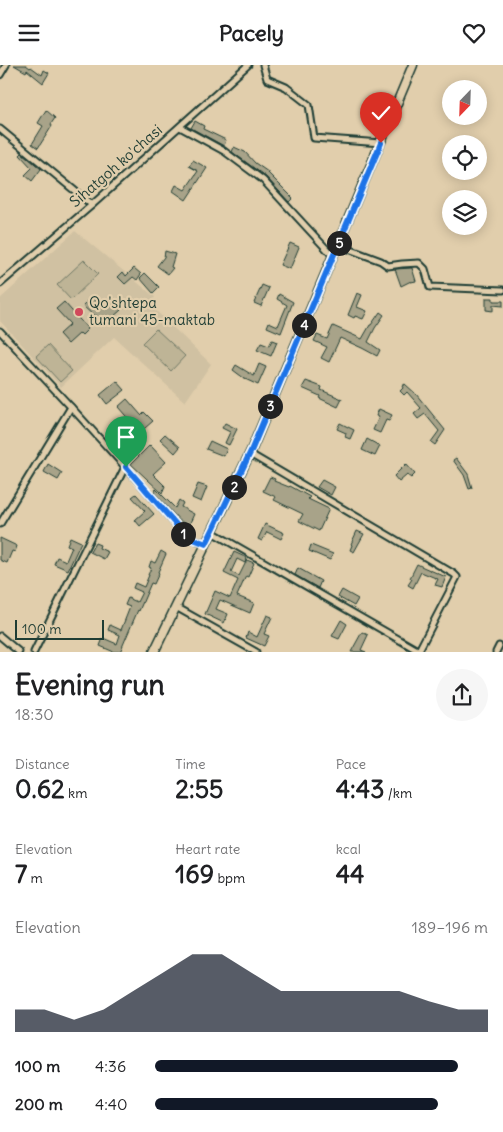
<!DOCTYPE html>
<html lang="en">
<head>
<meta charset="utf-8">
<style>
	:root { --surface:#fff; --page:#f6f6f6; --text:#202124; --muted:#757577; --accent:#111827 }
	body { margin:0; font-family:Delius,sans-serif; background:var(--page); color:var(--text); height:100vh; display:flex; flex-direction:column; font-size:19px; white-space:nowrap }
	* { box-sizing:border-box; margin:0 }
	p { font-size:16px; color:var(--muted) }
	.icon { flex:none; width:28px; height:28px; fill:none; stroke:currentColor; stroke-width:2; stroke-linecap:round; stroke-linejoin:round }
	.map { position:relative; height:587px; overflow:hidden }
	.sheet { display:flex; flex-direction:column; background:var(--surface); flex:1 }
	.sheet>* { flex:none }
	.needle { width:32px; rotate:203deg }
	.buttons { position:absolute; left:442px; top:15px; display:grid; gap:10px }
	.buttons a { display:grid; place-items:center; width:45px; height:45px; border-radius:50%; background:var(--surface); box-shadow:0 2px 12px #0003; font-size:25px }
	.scale { position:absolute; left:15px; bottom:12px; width:89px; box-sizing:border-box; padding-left:5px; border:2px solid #1f3d34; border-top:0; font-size:14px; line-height:18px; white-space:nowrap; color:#1f3d34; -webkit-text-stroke:4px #e1ceac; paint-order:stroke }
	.pin { position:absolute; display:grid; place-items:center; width:42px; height:42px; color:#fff; margin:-51px -21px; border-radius:50% 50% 50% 0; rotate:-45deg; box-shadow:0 0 5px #0007 }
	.pin .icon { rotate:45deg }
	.km { position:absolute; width:25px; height:25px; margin:-12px; border-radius:50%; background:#222; color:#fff; font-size:14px; line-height:25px; text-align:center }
	.round { display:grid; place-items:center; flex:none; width:52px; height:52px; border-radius:26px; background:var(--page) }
	.overview { display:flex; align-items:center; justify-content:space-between; height:85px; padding:0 15px }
	h1 { font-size:28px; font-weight:700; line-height:38px }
	.figures { display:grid; grid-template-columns:repeat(3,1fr); gap:8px; height:85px; padding:5px 15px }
	.figures div { display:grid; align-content:center }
	.figures b { font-size:25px; font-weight:700 }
	.figures small { font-size:14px; font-weight:400 }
	.figures p { font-size:14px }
	.chart { height:140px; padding:10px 15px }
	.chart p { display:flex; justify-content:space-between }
	.chart svg { width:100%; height:90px; margin-top:5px; fill:var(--accent); opacity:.7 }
	ul { padding:0 15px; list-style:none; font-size:16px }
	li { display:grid; grid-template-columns:80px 60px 1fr; align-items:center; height:38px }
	li i { height:12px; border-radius:6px; background:var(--accent) }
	header { display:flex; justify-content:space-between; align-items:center; height:65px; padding:0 15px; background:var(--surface); font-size:22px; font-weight:700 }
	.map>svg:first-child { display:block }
	.built { fill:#d0c1a2 }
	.green { fill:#beb496; stroke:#6e7865 }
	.building { fill:#a8a389; stroke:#1f3d34 }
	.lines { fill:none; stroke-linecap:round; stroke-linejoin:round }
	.street-casing { stroke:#1f3d34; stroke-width:9 }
	.primary-casing { stroke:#1f3d34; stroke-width:11 }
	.street { stroke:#e1ceac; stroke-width:5 }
	.primary { stroke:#e1ceac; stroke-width:8 }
	.route-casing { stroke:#fff; stroke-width:10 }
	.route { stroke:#1a73e8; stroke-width:6 }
	.poi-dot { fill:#d1495b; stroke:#e1ceac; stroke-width:2 }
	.labels { text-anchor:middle; stroke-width:4.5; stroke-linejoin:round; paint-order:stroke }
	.street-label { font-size:15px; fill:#1f3d34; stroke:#e1ceac }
	.poi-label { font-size:15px; fill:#1f3d34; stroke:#e1ceac; text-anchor:start }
</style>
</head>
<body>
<header><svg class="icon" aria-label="menu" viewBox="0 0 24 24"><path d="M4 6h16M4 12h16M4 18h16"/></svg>Pacely<svg class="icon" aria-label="heart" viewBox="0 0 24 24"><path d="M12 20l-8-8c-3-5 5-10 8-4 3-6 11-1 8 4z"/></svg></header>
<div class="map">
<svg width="503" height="587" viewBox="0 0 503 587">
	<rect width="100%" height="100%" fill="#e1ceac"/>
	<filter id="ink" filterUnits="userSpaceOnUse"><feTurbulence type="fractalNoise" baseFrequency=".02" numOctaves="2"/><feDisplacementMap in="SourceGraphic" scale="10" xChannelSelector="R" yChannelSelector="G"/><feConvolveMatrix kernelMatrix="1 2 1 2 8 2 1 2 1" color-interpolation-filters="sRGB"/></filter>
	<g filter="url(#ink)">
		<polygon class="built" points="75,166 155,232 149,239 211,299 185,337 114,272 61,322 0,256 0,234"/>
		<g class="green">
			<polygon points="84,195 98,209 71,235 57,220"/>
			<polygon points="156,264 185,291 171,306 142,278"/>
			<polygon points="48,280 72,306 60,317 36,291"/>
		</g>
		<g class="building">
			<polygon points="14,0 26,0 30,3 31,2 42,10 44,5 49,8 43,18 27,5 26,7"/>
			<polygon points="46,45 55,53 51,59 52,61 38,83 32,79 43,61 38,58"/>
			<polygon points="195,56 204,61 203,64 226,75 224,81 191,63"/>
			<polygon points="234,82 245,87 255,98 268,107 268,108 293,133 289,137 266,112 232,87"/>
			<polygon points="22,88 41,104 32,116 25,110 32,103 20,90"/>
			<polygon points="193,95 207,103 186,135 173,126 176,120 185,125 198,106 189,101"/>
			<polygon points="290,178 299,182 290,204 280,200"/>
			<polygon points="165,186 175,189 171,202 173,203 168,209 157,201 164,192"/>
			<polygon points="134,203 141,209 137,215 133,212 125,219 118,212 123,207 126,211"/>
			<polygon points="412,203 416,216 411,217 411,216 401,221 395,204"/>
			<polygon points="145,208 159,222 153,228 140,213"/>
			<polygon points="262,220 269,223 261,241 254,238"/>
			<polygon points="357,228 362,230 357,242 367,246 363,254 355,251 354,253 348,250"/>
			<polygon points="279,229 293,237 281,268 267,262 269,257 278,261 287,240 277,234"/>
			<polygon points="92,232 104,244 112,236 121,245 104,260 96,250 94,251 83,241"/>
			<polygon points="486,233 493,233 493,236 503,236 503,241 493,240 493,246 486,245"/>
			<polygon points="64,237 88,264 82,270 80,268 68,279 59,269 70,259 56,244"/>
			<polygon points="380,247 384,250 375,263 368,277 380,285 377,291 362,283 340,273 329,297 321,293 327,282 314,276 317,270 327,274 333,261 362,274 370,260 371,260"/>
			<polygon points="272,275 277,277 271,291 257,285 261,278 269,281"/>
			<polygon points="259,299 266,302 258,320 245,314 233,305 236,300 254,311"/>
			<polygon points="117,316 125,325 107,339 100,330"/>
			<polygon points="306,316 322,322 321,325 342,334 338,342 319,333 320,331 302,323"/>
			<polygon points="405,319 416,329 445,365 435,380 431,377 439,366 425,349 418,354 414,349 421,343 407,327 404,330 400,326 403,323 402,321"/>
			<polygon points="127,334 141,350 144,347 153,356 137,370 129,361 132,358 118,342"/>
			<polygon points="379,344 392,350 389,356 386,355 380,368 373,365 379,352 376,351"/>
			<polygon points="225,358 237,364 229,380 225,378 230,367 222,363"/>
			<polygon points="340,358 354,365 350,374 345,372 346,368 337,364"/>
			<polygon points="165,369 180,382 175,388 160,374"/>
			<polygon points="367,374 380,381 375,391 362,385"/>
			<polygon points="210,376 227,384 224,391 206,384"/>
			<polygon points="150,380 166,397 153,409 165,421 162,428 131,399"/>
			<polygon points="456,393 468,409 472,423 469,424 464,410 453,395"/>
			<polygon points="48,399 62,408 58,415 44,407"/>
			<polygon points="406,399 415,409 411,413 407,410 399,417 394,411"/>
			<polygon points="270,412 275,414 274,416 289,422 290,421 310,432 308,434 329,444 319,466 299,456 303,449 274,435 276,432 263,426"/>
			<polygon points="322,415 335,422 331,430 317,422"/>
			<polygon points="198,419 207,422 201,437 192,433"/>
			<polygon points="156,424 175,443 179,435 183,438 181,442 194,449 189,460 180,456 154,427"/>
			<polygon points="136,429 154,449 140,461 135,455 145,446 132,432"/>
			<polygon points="265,459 284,468 281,474 267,467 262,476 258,474"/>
			<polygon points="357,466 364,469 354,487 350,485 352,480 351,479"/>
			<polygon points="70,472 81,477 68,505 54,499 57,492 66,496 72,482 67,480"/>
			<polygon points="0,473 17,481 15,487 12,486 7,498 0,495"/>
			<polygon points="95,478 100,480 99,483 108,487 104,494 90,487"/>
			<polygon points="311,480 333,489 330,495 309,486"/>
			<polygon points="161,486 166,489 158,507 159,508 154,519 151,518 139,546 138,545 120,587 114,587 100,581 103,573 117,579 120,570 108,565 110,560 121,565 130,542 125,540 128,533 137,537 142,527 133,523 135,518 144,522 149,510 148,510 151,503 149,502 151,496 155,498"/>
			<polygon points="234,487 247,493 245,498 237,494 231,507 239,511 247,495 254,498 248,512 246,511 237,531 254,538 250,548 220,535 216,544 228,549 224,558 205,549 215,526 230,533 238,515 224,508"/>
			<polygon points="417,499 423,502 446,512 442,522 435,520 438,514 421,507 413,523 408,520 412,514 410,513"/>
			<polygon points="298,503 321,516 318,523 295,510"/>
			<polygon points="342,525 358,534 354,541 338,532"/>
			<polygon points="267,550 272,552 264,569 269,571 264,581 246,573 248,567 257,572"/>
			<polygon points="341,555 347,559 339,574 332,571"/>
			<polygon points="362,567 368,570 361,585 366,587 351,587"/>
		</g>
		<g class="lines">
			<g class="street-casing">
				<g id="street">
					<polyline points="263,0 267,14 286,22 309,40 314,73 381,78"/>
					<polyline points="0,10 6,0"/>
					<polyline points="180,62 224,86 263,115 333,191"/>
					<polyline points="0,64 92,140"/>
					<polyline points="338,180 381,196 388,201 402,199 419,198 425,204 430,222 503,225"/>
					<polyline points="0,219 92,140 248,0"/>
					<polyline points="0,266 71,342 138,416 186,471 206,479"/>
					<polyline points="250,389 454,509 457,512 418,587"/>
					<polyline points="0,459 71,342"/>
					<polyline points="212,467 419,586"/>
					<polyline points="176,542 256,587"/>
					<polyline points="0,571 19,587"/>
					<polyline points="34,587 125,402"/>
					<polyline points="496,587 499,581"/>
				</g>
			</g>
			<g class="primary-casing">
				<polyline id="primary" points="154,587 251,386 413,0"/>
			</g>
			<use href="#street" class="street"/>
			<use href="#primary" class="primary"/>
		</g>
	</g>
	<g class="lines" filter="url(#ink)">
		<g class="route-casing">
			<polyline id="route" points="126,402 186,471 206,479 251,386 381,78"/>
		</g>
		<use href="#route" class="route"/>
	</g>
	<circle class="poi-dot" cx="79" cy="247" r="5"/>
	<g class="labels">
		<g class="street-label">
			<text transform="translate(116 101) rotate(-41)" y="5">Sihatgoh ko'chasi</text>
		</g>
		<g class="poi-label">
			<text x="89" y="243">Qo'shtepa<tspan x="89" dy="17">tumani 45-maktab</tspan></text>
		</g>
	</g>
</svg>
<div class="buttons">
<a><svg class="needle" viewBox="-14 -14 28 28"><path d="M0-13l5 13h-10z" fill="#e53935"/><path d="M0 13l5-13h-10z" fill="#757577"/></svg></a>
<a><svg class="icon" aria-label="locate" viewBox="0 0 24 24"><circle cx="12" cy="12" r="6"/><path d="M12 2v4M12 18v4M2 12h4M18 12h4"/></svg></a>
<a><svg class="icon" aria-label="layers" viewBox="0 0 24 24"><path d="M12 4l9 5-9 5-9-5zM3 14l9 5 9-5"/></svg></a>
</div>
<div class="scale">100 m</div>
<div class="pin" style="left:126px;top:402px;background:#1e9e55"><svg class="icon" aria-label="arrive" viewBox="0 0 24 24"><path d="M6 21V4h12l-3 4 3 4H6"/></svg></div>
<div class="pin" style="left:381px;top:78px;background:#d93025"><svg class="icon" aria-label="check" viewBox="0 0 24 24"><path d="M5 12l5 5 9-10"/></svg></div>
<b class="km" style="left:183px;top:469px">1</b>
<b class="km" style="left:234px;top:422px">2</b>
<b class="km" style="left:270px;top:341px">3</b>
<b class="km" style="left:304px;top:260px">4</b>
<b class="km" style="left:339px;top:178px">5</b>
</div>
<section class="sheet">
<div class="overview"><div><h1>Evening run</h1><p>18:30</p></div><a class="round"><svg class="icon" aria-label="share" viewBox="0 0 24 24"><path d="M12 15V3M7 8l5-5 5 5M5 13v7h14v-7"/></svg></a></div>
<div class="figures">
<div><p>Distance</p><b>0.62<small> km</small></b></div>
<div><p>Time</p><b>2:55</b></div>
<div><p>Pace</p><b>4:43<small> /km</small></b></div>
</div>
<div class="figures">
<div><p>Elevation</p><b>7<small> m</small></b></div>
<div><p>Heart rate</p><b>169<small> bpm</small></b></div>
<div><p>kcal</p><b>44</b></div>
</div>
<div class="chart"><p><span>Elevation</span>189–196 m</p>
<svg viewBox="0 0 160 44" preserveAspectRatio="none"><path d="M0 44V33L10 33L20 38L30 33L40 24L50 15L60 6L70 6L80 15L90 24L100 24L110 24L120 24L130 24L140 29L150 33L160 33V44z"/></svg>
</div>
<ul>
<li><b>100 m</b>4:36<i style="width:91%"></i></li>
<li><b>200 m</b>4:40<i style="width:85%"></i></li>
</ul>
</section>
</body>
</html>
